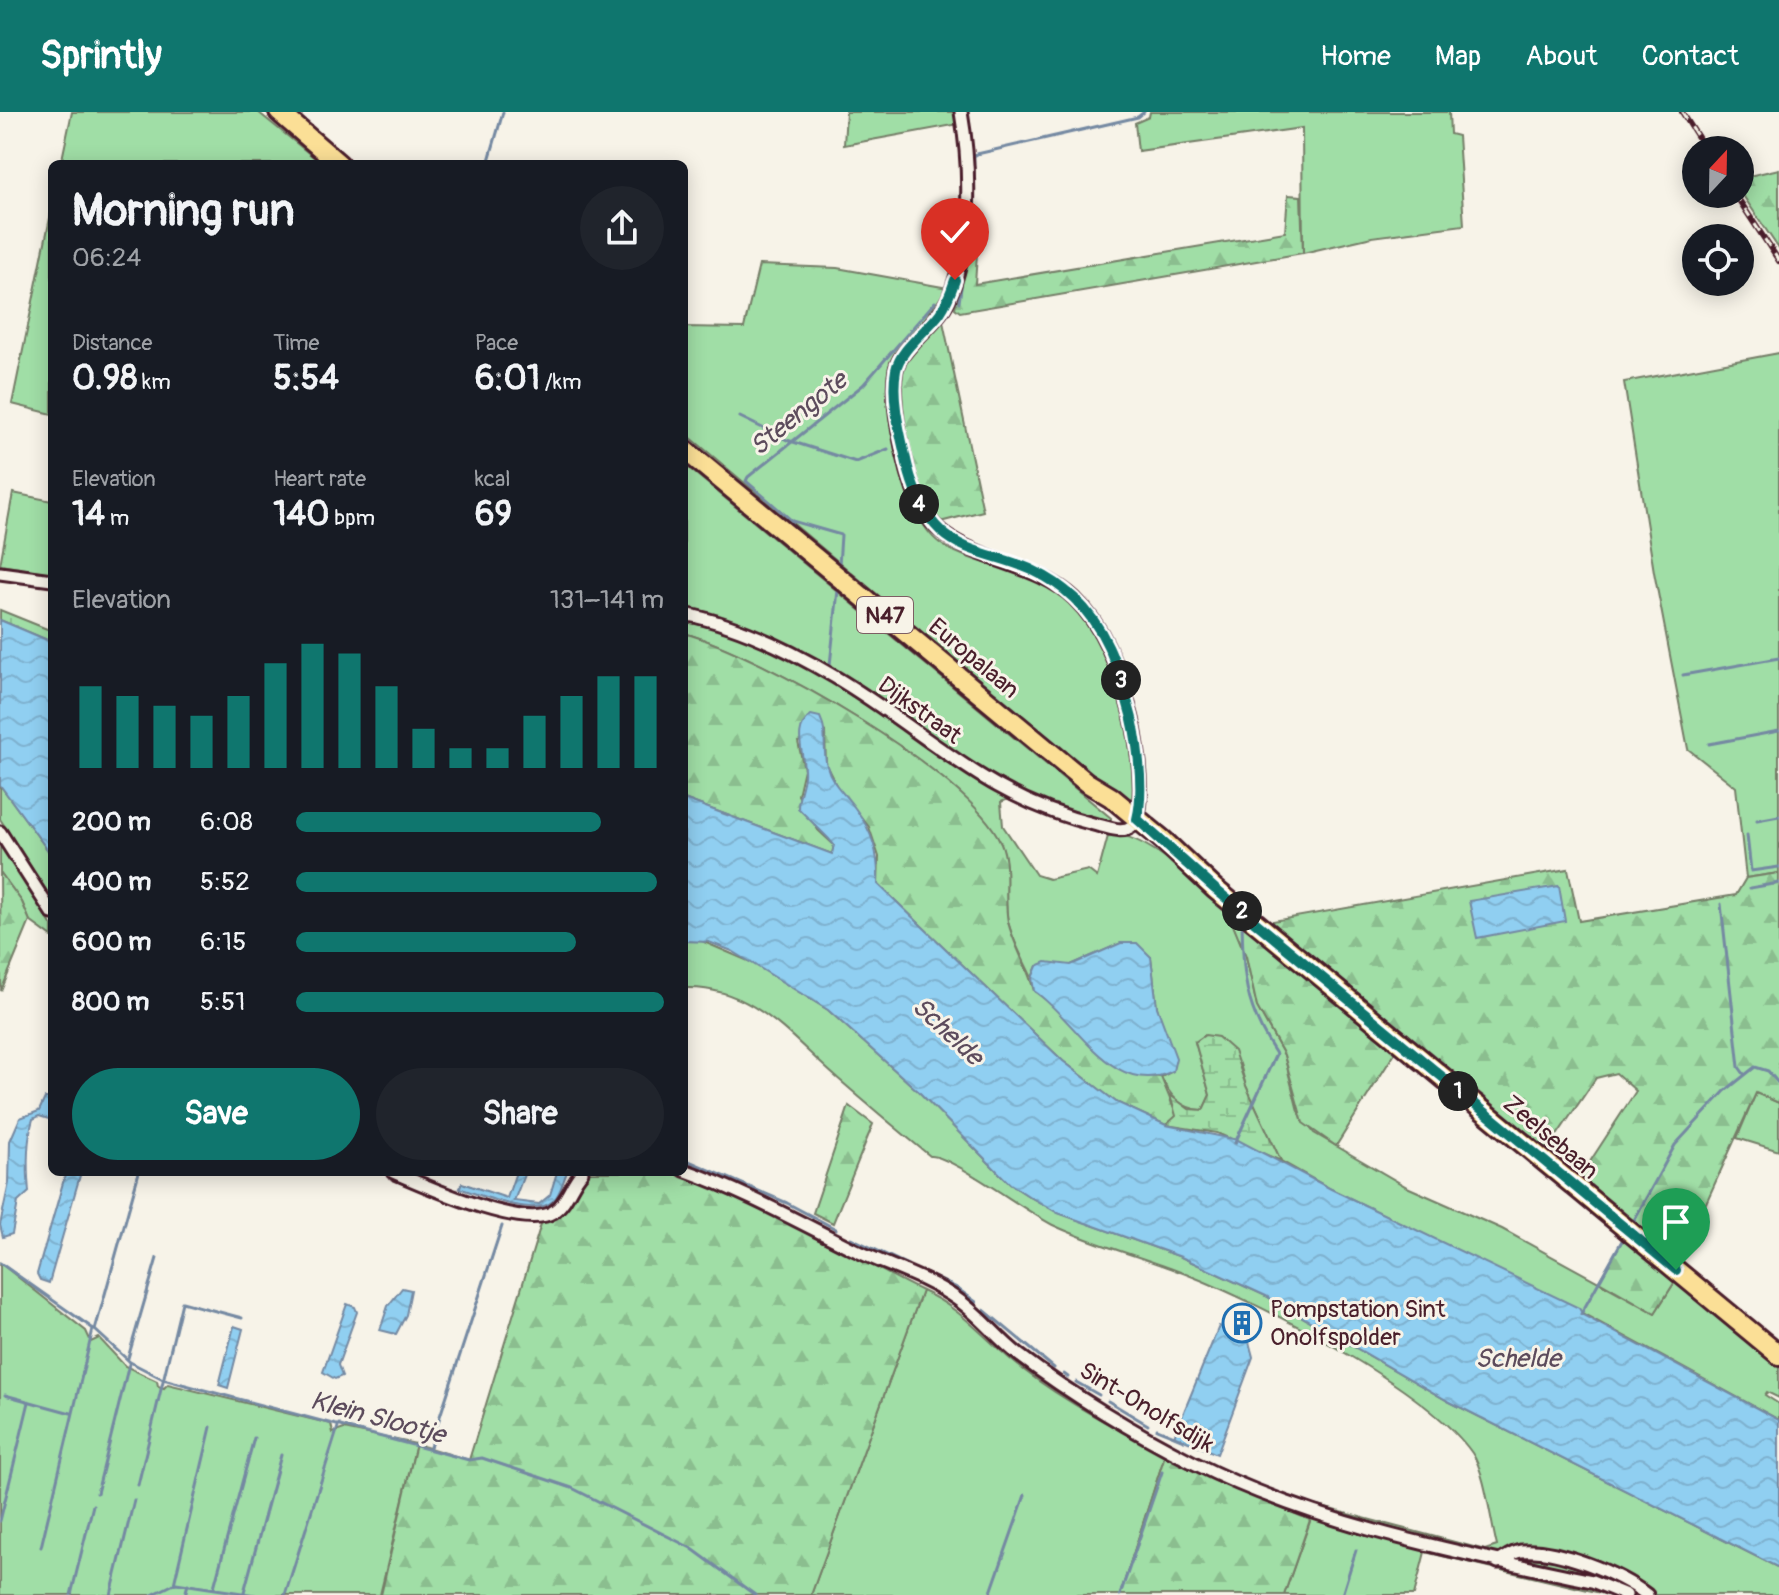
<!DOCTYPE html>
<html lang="en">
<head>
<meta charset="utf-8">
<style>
	:root { --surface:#171b24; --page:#20242c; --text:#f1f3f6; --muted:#9ea1a6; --accent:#0f766e }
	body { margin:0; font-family:Pangolin,sans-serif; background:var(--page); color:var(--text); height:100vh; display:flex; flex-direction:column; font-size:30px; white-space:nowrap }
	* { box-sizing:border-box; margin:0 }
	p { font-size:26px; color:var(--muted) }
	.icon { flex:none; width:44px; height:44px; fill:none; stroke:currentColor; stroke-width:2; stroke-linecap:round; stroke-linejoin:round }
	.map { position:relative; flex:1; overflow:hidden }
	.side { position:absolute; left:48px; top:48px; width:640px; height:1016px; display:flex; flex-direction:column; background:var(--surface); border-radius:12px; box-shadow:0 4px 20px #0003 }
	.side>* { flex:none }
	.needle { width:52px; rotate:22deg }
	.tools { position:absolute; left:1682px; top:24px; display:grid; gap:16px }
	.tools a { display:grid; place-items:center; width:72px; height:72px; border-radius:50%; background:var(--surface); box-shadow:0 4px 20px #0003; font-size:40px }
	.pin { position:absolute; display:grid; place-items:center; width:68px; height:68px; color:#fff; margin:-82px -34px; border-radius:50% 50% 50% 0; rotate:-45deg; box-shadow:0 0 8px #0007 }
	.pin .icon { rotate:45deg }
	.km { position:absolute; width:40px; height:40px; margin:-20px; border-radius:50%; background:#222; color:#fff; font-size:22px; line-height:40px; text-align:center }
	.round { display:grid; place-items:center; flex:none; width:84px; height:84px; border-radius:42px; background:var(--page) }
	.head { display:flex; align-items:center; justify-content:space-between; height:136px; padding:0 24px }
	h1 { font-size:44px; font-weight:700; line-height:60px }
	.stats { display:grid; grid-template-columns:repeat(3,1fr); gap:12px; height:136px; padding:8px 24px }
	.stats div { display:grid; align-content:center }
	.stats b { font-size:34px; font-weight:700 }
	.stats small { font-size:22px; font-weight:400 }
	.stats p { font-size:22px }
	.chart { height:224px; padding:16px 24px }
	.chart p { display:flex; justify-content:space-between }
	.chart svg { width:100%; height:144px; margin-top:8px; stroke:var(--accent); stroke-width:6 }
	.primary-button { display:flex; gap:16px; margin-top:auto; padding:16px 24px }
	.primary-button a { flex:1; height:92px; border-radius:48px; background:var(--accent); color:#fff; font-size:32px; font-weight:700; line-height:92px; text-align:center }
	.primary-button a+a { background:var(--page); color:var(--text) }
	ul { padding:0 24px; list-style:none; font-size:26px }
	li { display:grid; grid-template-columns:128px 96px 1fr; align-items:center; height:60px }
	li i { height:20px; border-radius:10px; background:var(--accent) }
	header { display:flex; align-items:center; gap:48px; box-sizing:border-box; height:112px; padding:0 40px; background:var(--accent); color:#fff }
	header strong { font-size:38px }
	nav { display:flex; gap:44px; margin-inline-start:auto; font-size:28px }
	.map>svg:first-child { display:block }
	.green { fill:#a0dea6; stroke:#757e68; stroke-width:2 }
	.forest { fill:url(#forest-firs); stroke:#757e68; stroke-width:2 }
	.wetland { fill:url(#wetland-marsh); stroke:#757e68; stroke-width:2 }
	.water { fill:url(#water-waves); stroke:#7489a2; stroke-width:2 }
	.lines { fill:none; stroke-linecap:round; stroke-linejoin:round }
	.stream { stroke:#7489a2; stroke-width:3 }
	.street-casing { stroke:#4a1f2b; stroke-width:17 }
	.primary-casing { stroke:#4a1f2b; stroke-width:24 }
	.street { stroke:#f7f3e8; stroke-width:11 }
	.primary { stroke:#fbdf96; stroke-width:18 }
	.rail-casing { stroke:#4a1f2b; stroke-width:6 }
	.rail { stroke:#f7f3e8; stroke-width:3; stroke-dasharray:9; stroke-linecap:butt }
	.route-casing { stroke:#fff; stroke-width:16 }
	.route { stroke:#0f766e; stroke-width:10 }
	.labels { text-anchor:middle; stroke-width:6; stroke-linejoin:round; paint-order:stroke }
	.shield { fill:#f7f3e8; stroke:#7e5f64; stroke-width:2 }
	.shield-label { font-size:22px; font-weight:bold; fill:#4a1f2b }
	.street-label { font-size:24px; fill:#4a1f2b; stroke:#f7f3e8 }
	.poi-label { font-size:24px; fill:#4a1f2b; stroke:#f7f3e8; text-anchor:start }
	.water-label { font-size:26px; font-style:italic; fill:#5c4b5c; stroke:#f7f3e8 }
</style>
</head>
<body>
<header>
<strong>Sprintly</strong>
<nav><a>Home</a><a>Map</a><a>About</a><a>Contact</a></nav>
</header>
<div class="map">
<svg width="1779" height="1483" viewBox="0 0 1779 1483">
	<defs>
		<pattern id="forest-firs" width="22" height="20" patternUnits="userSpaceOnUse" patternTransform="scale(2)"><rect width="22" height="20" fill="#a0dea6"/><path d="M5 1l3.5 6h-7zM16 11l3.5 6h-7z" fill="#8bbe8f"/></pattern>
		<pattern id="wetland-marsh" width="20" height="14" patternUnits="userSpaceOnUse" patternTransform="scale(2)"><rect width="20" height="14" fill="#a0dea6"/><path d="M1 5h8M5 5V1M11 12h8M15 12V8" fill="none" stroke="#8bbe8f"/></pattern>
		<pattern id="water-waves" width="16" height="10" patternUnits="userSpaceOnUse" patternTransform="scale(2)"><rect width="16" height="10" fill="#90cff1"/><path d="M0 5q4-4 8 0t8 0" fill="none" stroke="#7eb1cf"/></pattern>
	</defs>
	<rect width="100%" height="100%" fill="#f7f3e8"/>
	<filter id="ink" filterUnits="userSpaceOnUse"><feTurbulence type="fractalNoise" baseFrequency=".0125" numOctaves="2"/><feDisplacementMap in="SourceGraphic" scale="16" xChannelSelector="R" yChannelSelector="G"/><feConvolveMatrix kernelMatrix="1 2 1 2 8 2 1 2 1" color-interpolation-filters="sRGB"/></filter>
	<g filter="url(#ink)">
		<g class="green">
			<polygon points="72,0 258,0 322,52 61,52"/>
			<polygon points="846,0 957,0 959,12 844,33"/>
			<polygon points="1150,0 1449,0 1450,22 1458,24 1464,113 1372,125 1303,141 1302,16 1138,39 1135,11 1149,5"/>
			<polygon points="52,96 52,302 12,292"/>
			<path d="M759 153 837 156 948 176 889 254C884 299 902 409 944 434 970 450 1007 455 1035 468 1117 504 1134 607 1134 687L1120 685 1085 657 684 320V215L744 216Z"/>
			<polygon points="1779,241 1779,761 1746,766 1736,675 1688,637 1654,460 1624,270"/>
			<path d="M684 352 1111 706V710L1100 713 1016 684 1001 690 1003 714 1036 763 1049 767 1088 758 1097 765 1108 724C1140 713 1213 785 1238 805L1233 813 1246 844 1257 895 1284 943 1298 999 1314 1021 1407 1075 1502 1117 1655 1201 1676 1168 1779 1252V1286L1767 1280 1765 1283 1779 1292V1308L1543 1180 1331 1077 1281 1049 1246 974 1240 952 1195 930 1210 983 1203 998C1180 997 1170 984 1161 965L1173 959 1157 895 1151 845 1121 831 1071 853 1037 854 1032 866C1024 848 1012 828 1008 809 1003 785 1011 753 1000 730 967 659 761 543 684 521Z"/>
			<polygon points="13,381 52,389 52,461 0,453"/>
			<polygon points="0,673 52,744 52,787 0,707"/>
			<polygon points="0,730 52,814 52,825 30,809 22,790 0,760"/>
			<path d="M697 827 753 851 828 898 918 979 1010 1072 1030 1085 1059 1101 1181 1145 1266 1184 1448 1289 1779 1456V1483H1609L1425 1440 1414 1483H1284L1313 1401 1307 1391 1485 1438 1497 1434C1491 1411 1485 1359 1472 1341 1426 1275 1252 1186 1175 1158 1135 1143 1094 1132 1055 1114 1030 1103 948 1041 930 1044 898 1018 866 991 835 964 789 924 751 873 684 876V829Z"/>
			<polygon points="1756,981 1779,991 1779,1039 1737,1026"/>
			<polygon points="0,1151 86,1219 91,1230 99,1226 125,1254 157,1269 158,1274 164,1276 168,1272 331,1312 333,1321 344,1317 416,1332 380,1483 0,1483"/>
			<path d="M922 1179C959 1195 979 1221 1009 1246 1056 1286 1112 1314 1165 1343L1120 1483H811Z"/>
		</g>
		<g class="forest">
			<polygon points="1779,57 1779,137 1740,79 1740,66"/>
			<polygon points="1288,83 1301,84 1303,141 960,200 955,196 965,142 977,142 975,172 1285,120"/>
			<path d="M941 200 983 399 932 412C901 363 899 305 899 249Z"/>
			<path d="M684 521C759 542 970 660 1001 731 1011 754 1003 786 1008 810 1014 834 1028 855 1034 879 1086 914 1089 960 1161 965L1177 1004 1166 1013 1116 990 1063 949 878 772 879 745 869 715 837 675 826 653 825 620 798 630 804 657 798 683 818 718 834 733 832 742 684 687Z"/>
			<polygon points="1568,757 1579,809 1736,783 1746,766 1779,761 1779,991 1756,981 1681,1146 1578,1068 1636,979 1616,961 1596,966 1545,1041 1267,810"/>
			<polygon points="0,760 22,790 30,809 1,879"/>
			<polygon points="1238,805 1401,931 1336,1034 1303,1011 1284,943 1257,895 1246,844 1233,812"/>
			<polygon points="849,994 873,1012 833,1111 813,1101"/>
			<path d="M676 1060C763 1090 840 1139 922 1179L811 1483H381L416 1332 469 1348 541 1112 553 1104 588 1060Z"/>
			<polygon points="1624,1126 1676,1168 1655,1201 1599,1169"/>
			<polygon points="1165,1343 1216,1369 1310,1408 1284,1483 1120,1483"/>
		</g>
		<g class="wetland">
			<polygon points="0,498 52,519 52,530 0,508"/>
			<polygon points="1205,923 1218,925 1234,939 1246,974 1281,1049 1217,1021 1166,1013 1176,1004 1170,983 1189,997 1203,998 1210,983 1195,930"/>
		</g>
		<g class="water">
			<polygon points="0,508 52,530 52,744 0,673"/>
			<path d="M811 603 820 605C828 621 822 637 827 654 831 671 845 682 855 696 873 720 879 742 878 772L1063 949 1116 990 1166 1013 1238 1028 1331 1077 1579 1196 1583 1203 1779 1308V1456L1448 1289 1266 1184 1181 1145 1058 1101 1030 1085 1010 1072 918 979 828 898 732 839 709 830 684 829V687L832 742 834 733 829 727 798 696C798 684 803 675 804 664 806 642 790 620 811 603Z"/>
			<polygon points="1559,774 1565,809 1477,826 1469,789"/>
			<path d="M1121 831H1137L1151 845 1157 895 1176 946 1173 959C1112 988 1076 907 1034 879L1032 866 1037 854 1046 850 1071 853Z"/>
			<path d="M45 986H52V1008L39 1004 33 1007C27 1028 27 1058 29 1080L18 1090 12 1122 3 1125 0 1113 9 1071 10 1029 20 1006 39 999Z"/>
			<polygon points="66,1060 81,1060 49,1171 40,1168 37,1162"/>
			<path d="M516 1060H525L514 1089 539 1092 550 1083 557 1060H567C563 1069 560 1083 553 1089 535 1106 480 1083 459 1076L462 1071 507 1086Z"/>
			<polygon points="402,1176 411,1178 406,1203 396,1222 380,1218 388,1194"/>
			<polygon points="347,1192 355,1195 357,1200 338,1253 342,1264 335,1267 323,1260"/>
			<polygon points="234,1214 243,1217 228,1276 219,1273"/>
			<polygon points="1219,1214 1248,1226 1253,1245 1217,1342 1174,1324"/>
		</g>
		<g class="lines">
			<g class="stream">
				<polyline points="488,52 503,0"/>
				<polyline points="973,92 974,44 977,42 1138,5 1144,0"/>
				<polyline points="959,190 963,162"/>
				<polyline points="740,305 787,328 856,350 888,337"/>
				<polyline points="839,454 841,423 792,409 746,369 748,365 863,273 935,190"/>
				<polyline points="830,553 838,478"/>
				<polyline points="1683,563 1779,546"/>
				<polyline points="1709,632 1779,619"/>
				<polyline points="1757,708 1779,704"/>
				<polyline points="1747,723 1751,759 1779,755"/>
				<polyline points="1750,776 1779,771"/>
				<polyline points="1721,792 1739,955 1744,962"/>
				<path d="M1235 1031 1276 942C1244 894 1243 863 1242 807"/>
				<polyline points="684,1047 787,1091 836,1117"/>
				<polyline points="1632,1112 1675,1033 1725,979 1755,955 1768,959 1779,972"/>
				<polyline points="851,1126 908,1153"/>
				<polyline points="0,1151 95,1218 130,1250 163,1267 469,1348 482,1346 572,1376 691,1436 755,1483"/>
				<polyline points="923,1160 955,1175 976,1190"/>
				<polyline points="984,1198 1054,1256"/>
				<polyline points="1581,1202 1624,1125"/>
				<polyline points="95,1218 139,1060"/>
				<polyline points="128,1246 157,1146"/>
				<polyline points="1064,1262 1068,1265"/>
				<polyline points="1076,1270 1099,1283"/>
				<polyline points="5,1283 71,1301"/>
				<polyline points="1108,1289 1148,1313"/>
				<polyline points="1157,1317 1184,1328"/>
				<polyline points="430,1335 502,1114"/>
				<polyline points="138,1373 182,1190 242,1206"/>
				<polyline points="97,1381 129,1252"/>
				<polyline points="0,1409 29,1290"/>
				<polyline points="41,1435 93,1217"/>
				<polyline points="174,1472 211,1315"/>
				<polyline points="214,1475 254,1326"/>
				<polyline points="244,1480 281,1343"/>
				<polyline points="71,1483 93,1393"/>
				<polyline points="111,1483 134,1388"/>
				<polyline points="152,1483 176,1471 255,1483"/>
				<polyline points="185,1483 188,1472"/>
				<polyline points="285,1483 339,1312"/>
				<polyline points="990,1483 1025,1383"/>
				<polyline points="1120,1483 1162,1360"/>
				<polyline points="1342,1483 1356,1438"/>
			</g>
			<g class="street-casing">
				<g id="street">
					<path d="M961 0C971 58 972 130 949 186 938 211 914 225 900 247 884 272 906 363 918 389 946 451 1028 443 1074 486 1105 516 1116 552 1128 592 1137 621 1145 678 1137 707"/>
					<polyline points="0,461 52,468"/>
					<path d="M684 502C736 512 790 538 835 565 929 621 984 686 1097 713 1109 715 1122 722 1132 714"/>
					<polyline points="0,720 52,801"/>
					<path d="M684 1058C743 1079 797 1109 853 1137 887 1154 925 1164 957 1187 980 1203 997 1226 1019 1243 1070 1282 1137 1322 1194 1351 1320 1414 1456 1440 1592 1469L1626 1483"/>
					<path d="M393 1060C424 1073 523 1119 553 1100 567 1091 571 1072 582 1060"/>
					<path d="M1498 1450C1505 1446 1513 1440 1521 1439 1557 1436 1619 1461 1647 1483"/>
				</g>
			</g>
			<g class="primary-casing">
				<g id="primary">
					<polyline points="279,0 339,52"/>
					<polyline points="684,337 1086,670 1111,685 1163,728 1215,777 1779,1243"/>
				</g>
			</g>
			<use href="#street" class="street"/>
			<use href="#primary" class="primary"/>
			<g class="rail-casing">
				<g id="rail">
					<polyline points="1682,0 1706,38"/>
					<polyline points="1735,82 1779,149"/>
				</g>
			</g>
			<use href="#rail" class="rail"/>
		</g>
	</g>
	<g class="lines" filter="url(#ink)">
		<g class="route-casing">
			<path id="route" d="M955 168C951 180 947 191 940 201 927 219 900 237 896 258 891 284 899 317 905 343 932 472 1003 419 1074 486 1105 515 1117 552 1128 592 1137 621 1145 677 1137 707L1215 777 1676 1158"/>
		</g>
		<use href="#route" class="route"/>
	</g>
	<defs>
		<g id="building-ring" transform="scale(2)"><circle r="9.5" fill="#f7f3e8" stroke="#1f6fb2" stroke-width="1.5"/><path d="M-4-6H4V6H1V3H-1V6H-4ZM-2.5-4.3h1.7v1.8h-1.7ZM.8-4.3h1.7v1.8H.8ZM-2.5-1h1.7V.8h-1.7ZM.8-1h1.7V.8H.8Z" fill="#1f6fb2"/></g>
	</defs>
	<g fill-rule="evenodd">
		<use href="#building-ring" x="1242" y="1211"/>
	</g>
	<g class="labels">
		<rect class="shield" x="857" y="485" width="56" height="36" rx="6"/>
		<g class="shield-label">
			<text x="885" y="511">N47</text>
		</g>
		<g class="street-label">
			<text transform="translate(974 546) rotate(40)" y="8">Europalaan</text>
			<text transform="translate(920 598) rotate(36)" y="8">Dijkstraat</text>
			<text transform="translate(1551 1025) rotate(40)" y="8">Zeelsebaan</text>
			<text transform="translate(1147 1295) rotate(31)" y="8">Sint-Onolfsdijk</text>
		</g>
		<g class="poi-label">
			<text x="1270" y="1205">Pompstation Sint<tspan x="1270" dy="28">Onolfspolder</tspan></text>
		</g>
		<g class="water-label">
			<text transform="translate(798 301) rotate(-39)" y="9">Steengote</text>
			<text transform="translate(948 919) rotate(43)" y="9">Schelde</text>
			<text x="1518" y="1255">Schelde</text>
			<text transform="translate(378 1305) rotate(15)" y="9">Klein Slootje</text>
		</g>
	</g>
</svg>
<div class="tools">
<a><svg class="needle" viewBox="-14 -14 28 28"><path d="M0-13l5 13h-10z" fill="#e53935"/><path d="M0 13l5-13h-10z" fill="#9ea1a6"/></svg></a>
<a><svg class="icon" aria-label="locate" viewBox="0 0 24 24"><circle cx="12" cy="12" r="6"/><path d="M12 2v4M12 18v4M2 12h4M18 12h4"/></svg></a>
</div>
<div class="pin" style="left:1676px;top:1158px;background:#1e9e55"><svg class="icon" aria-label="arrive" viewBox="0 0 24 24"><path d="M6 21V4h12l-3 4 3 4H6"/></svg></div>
<div class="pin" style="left:955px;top:168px;background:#d93025"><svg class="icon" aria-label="check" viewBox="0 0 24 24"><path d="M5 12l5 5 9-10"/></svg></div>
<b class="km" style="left:1458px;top:979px">1</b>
<b class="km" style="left:1242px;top:799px">2</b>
<b class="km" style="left:1121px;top:568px">3</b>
<b class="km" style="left:919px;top:392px">4</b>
<section class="side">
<div class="head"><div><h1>Morning run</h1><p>06:24</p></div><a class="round"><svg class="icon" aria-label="share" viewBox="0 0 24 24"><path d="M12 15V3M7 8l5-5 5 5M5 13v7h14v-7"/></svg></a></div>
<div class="stats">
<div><p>Distance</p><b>0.98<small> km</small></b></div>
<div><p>Time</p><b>5:54</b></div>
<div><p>Pace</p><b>6:01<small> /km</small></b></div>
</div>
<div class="stats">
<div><p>Elevation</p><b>14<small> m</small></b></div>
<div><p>Heart rate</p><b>140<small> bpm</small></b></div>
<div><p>kcal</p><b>69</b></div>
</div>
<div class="chart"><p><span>Elevation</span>131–141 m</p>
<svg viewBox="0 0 160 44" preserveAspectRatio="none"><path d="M5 44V19M15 44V22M25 44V25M35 44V28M45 44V22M55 44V12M65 44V6M75 44V9M85 44V19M95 44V32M105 44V38M115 44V38M125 44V28M135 44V22M145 44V16M155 44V16"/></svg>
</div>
<ul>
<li><b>200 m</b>6:08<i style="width:83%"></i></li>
<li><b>400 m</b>5:52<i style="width:98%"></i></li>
<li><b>600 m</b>6:15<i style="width:76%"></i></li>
<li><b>800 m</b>5:51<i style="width:100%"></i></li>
</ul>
<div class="primary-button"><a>Save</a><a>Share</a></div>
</section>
</div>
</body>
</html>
